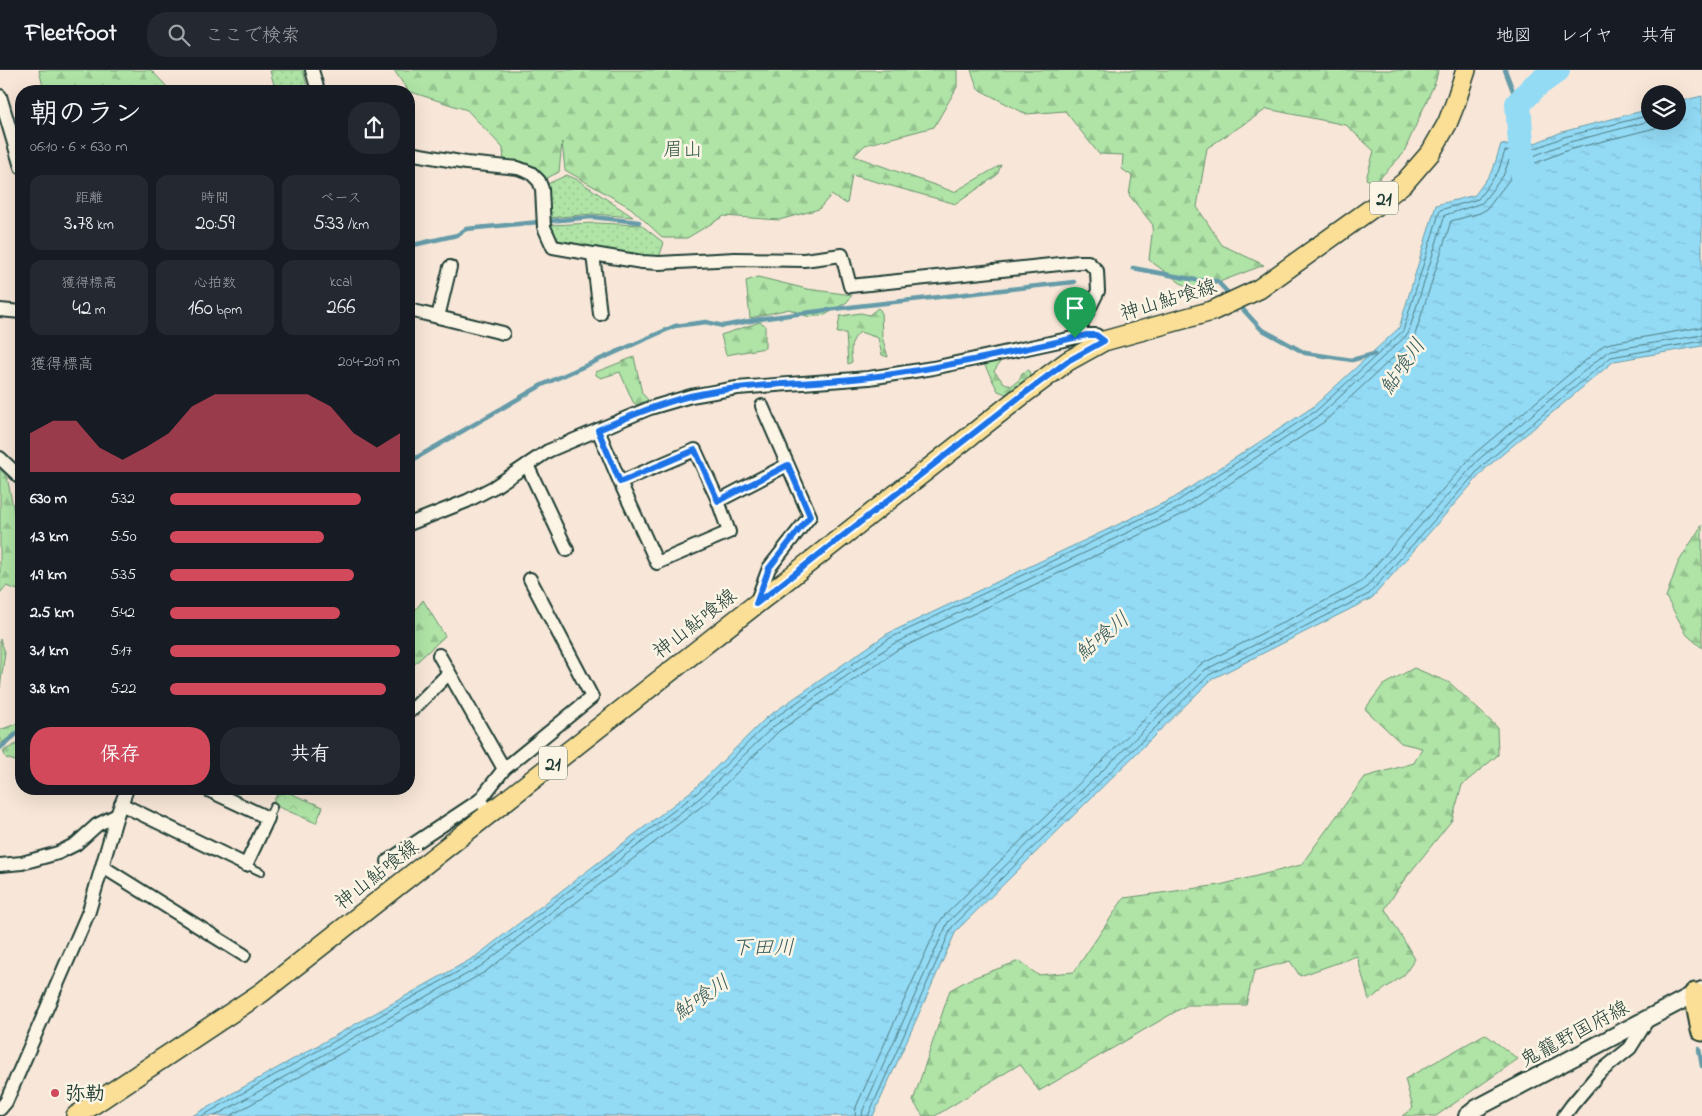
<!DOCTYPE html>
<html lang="ja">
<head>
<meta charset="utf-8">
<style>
	:root { --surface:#171b24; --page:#242831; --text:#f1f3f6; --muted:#9ea1a6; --line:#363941; --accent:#d1495b }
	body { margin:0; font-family:"Indie Flower","Klee One",sans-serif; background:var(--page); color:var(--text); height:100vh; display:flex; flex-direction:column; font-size:19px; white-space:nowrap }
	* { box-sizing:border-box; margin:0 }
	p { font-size:16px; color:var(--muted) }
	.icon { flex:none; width:28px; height:28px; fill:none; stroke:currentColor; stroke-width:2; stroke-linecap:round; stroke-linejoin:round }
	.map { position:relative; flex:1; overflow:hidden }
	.side { position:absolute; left:15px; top:15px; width:400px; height:710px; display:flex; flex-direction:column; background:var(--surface); border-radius:20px; box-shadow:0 5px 20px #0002 }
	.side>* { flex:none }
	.tools { position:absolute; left:1641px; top:15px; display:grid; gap:10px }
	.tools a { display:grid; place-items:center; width:45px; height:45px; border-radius:50%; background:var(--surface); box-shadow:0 5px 20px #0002; font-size:25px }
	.pin { position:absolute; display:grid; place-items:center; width:42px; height:42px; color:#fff; margin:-51px -21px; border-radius:50% 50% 50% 0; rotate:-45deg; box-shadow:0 0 5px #0007 }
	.pin .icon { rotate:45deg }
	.round { display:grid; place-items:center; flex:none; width:52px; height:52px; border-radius:20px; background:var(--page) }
	.headline { display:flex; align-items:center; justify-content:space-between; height:85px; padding:0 15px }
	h1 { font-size:28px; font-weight:600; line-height:38px }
	.metrics { display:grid; grid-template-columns:repeat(3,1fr); gap:8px; height:85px; padding:5px 15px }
	.metrics div { display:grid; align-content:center; border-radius:12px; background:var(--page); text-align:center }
	.metrics b { font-size:21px; font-weight:600 }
	.metrics small { font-size:14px; font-weight:400 }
	.metrics p { font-size:14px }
	.chart { height:140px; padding:10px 15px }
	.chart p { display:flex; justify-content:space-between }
	.chart svg { width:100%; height:90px; margin-top:5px; fill:var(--accent); opacity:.7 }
	.primary-button { display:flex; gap:10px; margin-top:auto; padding:10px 15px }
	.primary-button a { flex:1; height:58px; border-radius:20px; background:var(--accent); color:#fff; font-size:20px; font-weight:600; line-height:58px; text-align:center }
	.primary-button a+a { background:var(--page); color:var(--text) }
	ul { padding:0 15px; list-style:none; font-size:16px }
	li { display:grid; grid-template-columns:80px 60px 1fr; align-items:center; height:38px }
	li i { height:12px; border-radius:6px; background:var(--accent) }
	header { display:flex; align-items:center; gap:30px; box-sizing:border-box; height:70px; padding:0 25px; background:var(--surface); border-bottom:1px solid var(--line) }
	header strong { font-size:24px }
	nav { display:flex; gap:28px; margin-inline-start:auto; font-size:18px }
	.search { width:350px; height:45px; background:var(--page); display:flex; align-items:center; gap:12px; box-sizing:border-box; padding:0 18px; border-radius:20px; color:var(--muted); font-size:19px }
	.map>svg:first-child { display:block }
	.grass { fill:url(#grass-dots); stroke:#67906d }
	.forest { fill:url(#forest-firs); stroke:#67906d }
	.park { fill:url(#park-crowns); stroke:#67906d }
	.water { fill:url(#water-ripples); stroke:#659ba8 }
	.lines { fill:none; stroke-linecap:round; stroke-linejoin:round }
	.shore { stroke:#4d7c81; stroke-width:1 }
	.stream { stroke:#659ba8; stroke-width:4.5 }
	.river { stroke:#93daf5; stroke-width:26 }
	.lane-casing { stroke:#1f3d34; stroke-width:10 }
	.street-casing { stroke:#1f3d34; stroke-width:16 }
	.secondary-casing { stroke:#1f3d34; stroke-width:20 }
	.primary-casing { stroke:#1f3d34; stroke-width:22 }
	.highway-casing { stroke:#1f3d34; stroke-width:25 }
	.lane { stroke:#fcf5e5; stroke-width:6 }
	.street { stroke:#fcf5e5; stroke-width:12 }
	.secondary { stroke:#fcf5e5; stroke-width:16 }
	.primary { stroke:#fbdf96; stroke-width:19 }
	.highway { stroke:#fbdf96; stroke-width:21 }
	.route-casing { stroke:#fff; stroke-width:10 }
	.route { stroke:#1a73e8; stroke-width:6 }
	.poi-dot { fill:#d1495b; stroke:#fcf5e5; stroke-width:2 }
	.labels { text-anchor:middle; stroke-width:5; stroke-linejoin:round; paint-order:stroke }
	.shield { fill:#fcf5e5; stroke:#617469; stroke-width:1 }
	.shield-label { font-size:19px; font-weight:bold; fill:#1f3d34 }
	.park-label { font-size:20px; fill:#3c5e4b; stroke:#fcf5e5 }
	.street-label { font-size:20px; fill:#1f3d34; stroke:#fcf5e5 }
	.poi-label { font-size:20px; font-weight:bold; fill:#1f3d34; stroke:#fcf5e5; text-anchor:start }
	.water-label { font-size:21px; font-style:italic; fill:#365c5b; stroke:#fcf5e5 }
</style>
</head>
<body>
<header>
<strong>Fleetfoot</strong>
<div class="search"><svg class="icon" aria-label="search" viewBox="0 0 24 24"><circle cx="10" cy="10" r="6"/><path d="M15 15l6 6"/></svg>ここで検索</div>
<nav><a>地図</a><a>レイヤ</a><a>共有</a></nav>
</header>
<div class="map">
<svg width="1702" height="1046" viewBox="0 0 1702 1046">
	<defs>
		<pattern id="grass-dots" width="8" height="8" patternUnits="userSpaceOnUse" patternTransform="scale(1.25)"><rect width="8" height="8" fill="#afe4a6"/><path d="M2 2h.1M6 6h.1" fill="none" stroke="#96c490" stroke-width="1.8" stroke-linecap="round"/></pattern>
		<pattern id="forest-firs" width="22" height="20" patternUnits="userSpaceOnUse" patternTransform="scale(1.25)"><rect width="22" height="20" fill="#afe4a6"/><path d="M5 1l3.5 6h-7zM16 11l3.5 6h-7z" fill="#96c490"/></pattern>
		<pattern id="park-crowns" width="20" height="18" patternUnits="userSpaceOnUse" patternTransform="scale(1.25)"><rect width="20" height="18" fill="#afe4a6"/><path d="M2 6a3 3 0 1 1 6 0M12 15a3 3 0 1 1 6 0" fill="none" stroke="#96c490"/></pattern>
		<pattern id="water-ripples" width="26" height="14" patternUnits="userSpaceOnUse" patternTransform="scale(1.25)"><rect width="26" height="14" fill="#93daf5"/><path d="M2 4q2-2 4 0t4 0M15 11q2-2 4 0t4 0" fill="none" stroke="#7ebcd3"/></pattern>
	</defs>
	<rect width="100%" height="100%" fill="#f8e7d8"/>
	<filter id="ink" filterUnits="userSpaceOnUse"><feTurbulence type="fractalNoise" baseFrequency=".02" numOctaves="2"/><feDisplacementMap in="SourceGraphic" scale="10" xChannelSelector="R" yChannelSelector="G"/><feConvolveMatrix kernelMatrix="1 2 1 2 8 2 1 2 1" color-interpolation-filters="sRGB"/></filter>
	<g filter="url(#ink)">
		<g class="grass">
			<polygon points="274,0 303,0 308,21 276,21 270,1"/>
			<polygon points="567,105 578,110 633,147 592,144 548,148 545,115"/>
			<polygon points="595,153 641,155 664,173 659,187 644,187 568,175 556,169 550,155"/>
		</g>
		<g class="forest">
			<polygon points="39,0 151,0 171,21 44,21"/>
			<polygon points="394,0 957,0 957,17 934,57 865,75 854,86 954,122 1001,95 997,105 956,134 852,105 847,134 831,125 819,139 779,150 724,146 687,168 663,168 631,138 565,100 562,72 559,102 545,109 527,99 504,93 503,78 467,40 408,21"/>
			<polygon points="971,0 1438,0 1436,10 1403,84 1375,113 1366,109 1374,81 1346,55 1267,39 1207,78 1197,137 1222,175 1264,195 1193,222 1149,190 1153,155 1129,125 1132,106 1122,99 1123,85 1099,84 1065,41 1026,44 978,19"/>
			<polygon points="758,207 807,219 852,225 847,232 825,245 809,247 789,239 750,248 746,211"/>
			<path d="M878 238 881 241 882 267 888 287 882 285 878 268 860 262C850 270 850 280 852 292L848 294 846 263H837L840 246 861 243 869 245Z"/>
			<polygon points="760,252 765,255 765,278 726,285 721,265"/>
			<polygon points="634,287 642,323 648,330 636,335 633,332 620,302 601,308 596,305 596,302"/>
			<polygon points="996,290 1000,292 994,301 1003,312 1011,316 1019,310 1022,303 1029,300 1030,308 1023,315 1006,324 998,321 984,294"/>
			<polygon points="0,399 7,407 21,477 21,521 6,516 0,523"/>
			<polygon points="1702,455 1702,578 1687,565 1666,527 1678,493"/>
			<polygon points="423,530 445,566 409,599 409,548"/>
			<polygon points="0,569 5,582 0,618"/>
			<polygon points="1414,598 1450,613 1497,657 1498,685 1462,715 1452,750 1401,814 1385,839 1415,889 1404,905 1369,930 1357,886 1300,906 1290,891 1254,901 1246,935 1187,935 1039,1021 1020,994 935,1046 923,1046 913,1031 950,920 970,909 1019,891 1038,905 1074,902 1124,828 1220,815 1301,795 1365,707 1414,693 1422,678 1401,673 1365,639 1383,615"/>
			<polygon points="21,652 21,659 0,674 0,660"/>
			<polygon points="21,672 21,693 6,688 3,681"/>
			<polygon points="1485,964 1518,989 1436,1046 1402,1046 1413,1038 1405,1009"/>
		</g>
		<polygon class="park" points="280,719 323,737 316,753 272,734"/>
		<polygon class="water" points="1702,26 1702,276 1614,291 1486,398 1372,528 1212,609 956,861 873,1046 192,1046 475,887 694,719 767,647 887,564 1174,428 1313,337 1399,258 1436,135 1475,125 1493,100 1501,74 1523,78 1562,62 1650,39 1650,51 1678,51 1678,32"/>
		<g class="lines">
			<g class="shore">
				<polyline points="202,1046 477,891 697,723 770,651 890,568 1176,432 1316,341 1403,261 1440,140 1478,129 1498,102 1505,81 1524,83 1564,67 1650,45"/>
				<polyline points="215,1046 481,896 701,727 774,656 893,574 1179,438 1319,346 1408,264 1445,145 1482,133 1503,106 1510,88 1526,89 1566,73 1650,51"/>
				<polyline points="230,1046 485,902 706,733 779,661 897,580 1183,444 1324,352 1414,268 1451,151 1480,143 1487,139 1509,110 1515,96 1528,96 1568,80 1655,58 1664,51"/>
				<polyline points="855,1046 856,1037 939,853 943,847 1200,595 1360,513 1474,384 1604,275 1611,273 1702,257"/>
				<polyline points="862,1046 863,1040 948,852 1205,600 1365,519 1478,390 1607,282 1612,280 1702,265"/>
				<polyline points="868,1046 952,857 1209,605 1369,524 1483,395 1611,287 1702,271"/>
			</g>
			<g class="stream">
				<polyline points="1505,0 1518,34"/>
				<polyline points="409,176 457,165 466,159 592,147 639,152"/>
				<polyline points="1133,198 1196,210 1217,211 1231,226"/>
				<polyline points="1238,234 1261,259 1305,283 1352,290 1374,284"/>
				<polyline points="409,392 542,315 675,256 706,252 723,256 766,248 858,236 1074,212"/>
				<polyline points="0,678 21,660"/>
				<polyline points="1699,979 1702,996"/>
			</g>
			<polyline class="river" points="1524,113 1518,34 1535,16 1557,0"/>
			<g class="lane-casing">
				<g id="lane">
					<polyline points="268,748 273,737"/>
					<polyline points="246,795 261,802"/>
				</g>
			</g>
			<g class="street-casing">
				<g id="street">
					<polyline points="312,0 318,21"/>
					<polyline points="0,26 21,97"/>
					<polyline points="409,83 466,93 518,98 531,103 539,111 542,119 544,157 553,177 593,184 600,244"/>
					<polyline points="593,184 642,192 659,193 735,189 804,190 842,185 850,216 1079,192 1088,192 1097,201 1098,221 1075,267"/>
					<polyline points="0,240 21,242"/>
					<polyline points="409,240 438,247 450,197"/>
					<polyline points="438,247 503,263"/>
					<polyline points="598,360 620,412 695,380 717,428 729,462 657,493 620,412"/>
					<polyline points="0,388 21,408"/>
					<polyline points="527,395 567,480"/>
					<polyline points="718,431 787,395"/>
					<polyline points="409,454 467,431 494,417 548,381 650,338 691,326 737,318 869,308 933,298 1087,265 1096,265 1104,271"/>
					<polyline points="756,533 769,498 810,446 762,336"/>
					<polyline points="439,585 504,699 480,730 490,743"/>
					<polyline points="413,639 449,603"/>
					<polyline points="504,699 592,627 530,509"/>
					<polyline points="121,734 246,795 268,748 206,719"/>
					<polyline points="388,791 480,730"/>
					<polyline points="0,795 22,793 58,783 76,774 97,755 117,745 127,719"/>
					<polyline points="103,797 244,885"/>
					<polyline points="0,1039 6,1032 89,841 117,745"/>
					<polyline points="1564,1046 1572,1035 1599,1003 1630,978 1648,949"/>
				</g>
			</g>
			<g class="secondary-casing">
				<polyline id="secondary" points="1467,1046 1477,1038 1702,920"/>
			</g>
			<g class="primary-casing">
				<polyline id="primary" points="76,1046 261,923 1021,326 1068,291 1104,271 1212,241 1259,219 1375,136 1405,112 1431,82 1447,54 1455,34 1466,0"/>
			</g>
			<g class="highway-casing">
				<polyline id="highway" points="1695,924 1702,960"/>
			</g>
			<use href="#lane" class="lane"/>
			<use href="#street" class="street"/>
			<use href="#secondary" class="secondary"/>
			<use href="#primary" class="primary"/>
			<use href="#highway" class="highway"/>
		</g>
	</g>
	<g class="lines" filter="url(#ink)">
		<g class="route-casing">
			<path id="route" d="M1087 265H1096L1104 271 1068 291 1021 326 756 534 769 498 810 446 788 395 718 431 695 380 620 412 598 360C628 347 658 334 690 326 749 312 811 315 871 307 944 298 1016 281 1087 265Z"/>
		</g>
		<use href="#route" class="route"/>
	</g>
	<circle class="poi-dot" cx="55" cy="1023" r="5"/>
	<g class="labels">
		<g class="shield">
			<rect x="1370" y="111.5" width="28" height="33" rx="4"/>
			<rect x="539" y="676.5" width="28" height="33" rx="4"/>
		</g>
		<g class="shield-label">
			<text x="1384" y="135">21</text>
			<text x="553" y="700">21</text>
		</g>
		<g class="park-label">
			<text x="683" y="86">眉山</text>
		</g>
		<g class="street-label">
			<text transform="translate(1168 229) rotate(-17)" y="7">神山鮎喰線</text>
			<text transform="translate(694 553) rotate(-38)" y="7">神山鮎喰線</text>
			<text transform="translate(376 804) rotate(-38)" y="7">神山鮎喰線</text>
			<text transform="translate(1574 963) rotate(-28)" y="7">鬼籠野国府線</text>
		</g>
		<g class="poi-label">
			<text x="65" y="1030">弥勒</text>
		</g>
		<g class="water-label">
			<text transform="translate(1402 296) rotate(-55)" y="7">鮎喰川</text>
			<text transform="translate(1102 566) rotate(-40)" y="7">鮎喰川</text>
			<text x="763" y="884">下田川</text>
			<text transform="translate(701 927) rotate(-34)" y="7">鮎喰川</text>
		</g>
	</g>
</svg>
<div class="tools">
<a><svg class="icon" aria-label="layers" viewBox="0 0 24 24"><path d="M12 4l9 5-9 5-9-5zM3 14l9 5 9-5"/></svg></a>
</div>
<div class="pin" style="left:1075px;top:268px;background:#1e9e55"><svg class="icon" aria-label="arrive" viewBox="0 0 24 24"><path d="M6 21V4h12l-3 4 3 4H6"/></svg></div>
<section class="side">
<div class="headline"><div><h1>朝のラン</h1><p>06:10 · 6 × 630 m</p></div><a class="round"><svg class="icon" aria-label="share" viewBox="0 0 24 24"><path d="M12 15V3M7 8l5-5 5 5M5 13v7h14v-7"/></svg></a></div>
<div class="metrics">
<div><p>距離</p><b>3.78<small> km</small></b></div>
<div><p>時間</p><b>20:59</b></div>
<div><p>ペース</p><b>5:33<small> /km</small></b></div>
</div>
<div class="metrics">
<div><p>獲得標高</p><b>42<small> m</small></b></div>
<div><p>心拍数</p><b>160<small> bpm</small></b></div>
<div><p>kcal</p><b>266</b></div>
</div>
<div class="chart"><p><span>獲得標高</span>204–209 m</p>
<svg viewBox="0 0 160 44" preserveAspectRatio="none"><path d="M0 44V25L10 19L20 19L30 32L40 38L50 32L60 25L70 12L80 6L90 6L100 6L110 6L120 6L130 12L140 25L150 32L160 25V44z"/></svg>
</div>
<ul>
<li><b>630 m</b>5:32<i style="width:83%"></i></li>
<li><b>1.3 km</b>5:50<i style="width:67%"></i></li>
<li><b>1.9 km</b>5:35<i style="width:80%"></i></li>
<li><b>2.5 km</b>5:42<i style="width:74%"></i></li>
<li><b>3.1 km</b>5:17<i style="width:100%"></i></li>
<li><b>3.8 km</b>5:22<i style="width:94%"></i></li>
</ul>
<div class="primary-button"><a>保存</a><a>共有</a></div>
</section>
</div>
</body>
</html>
